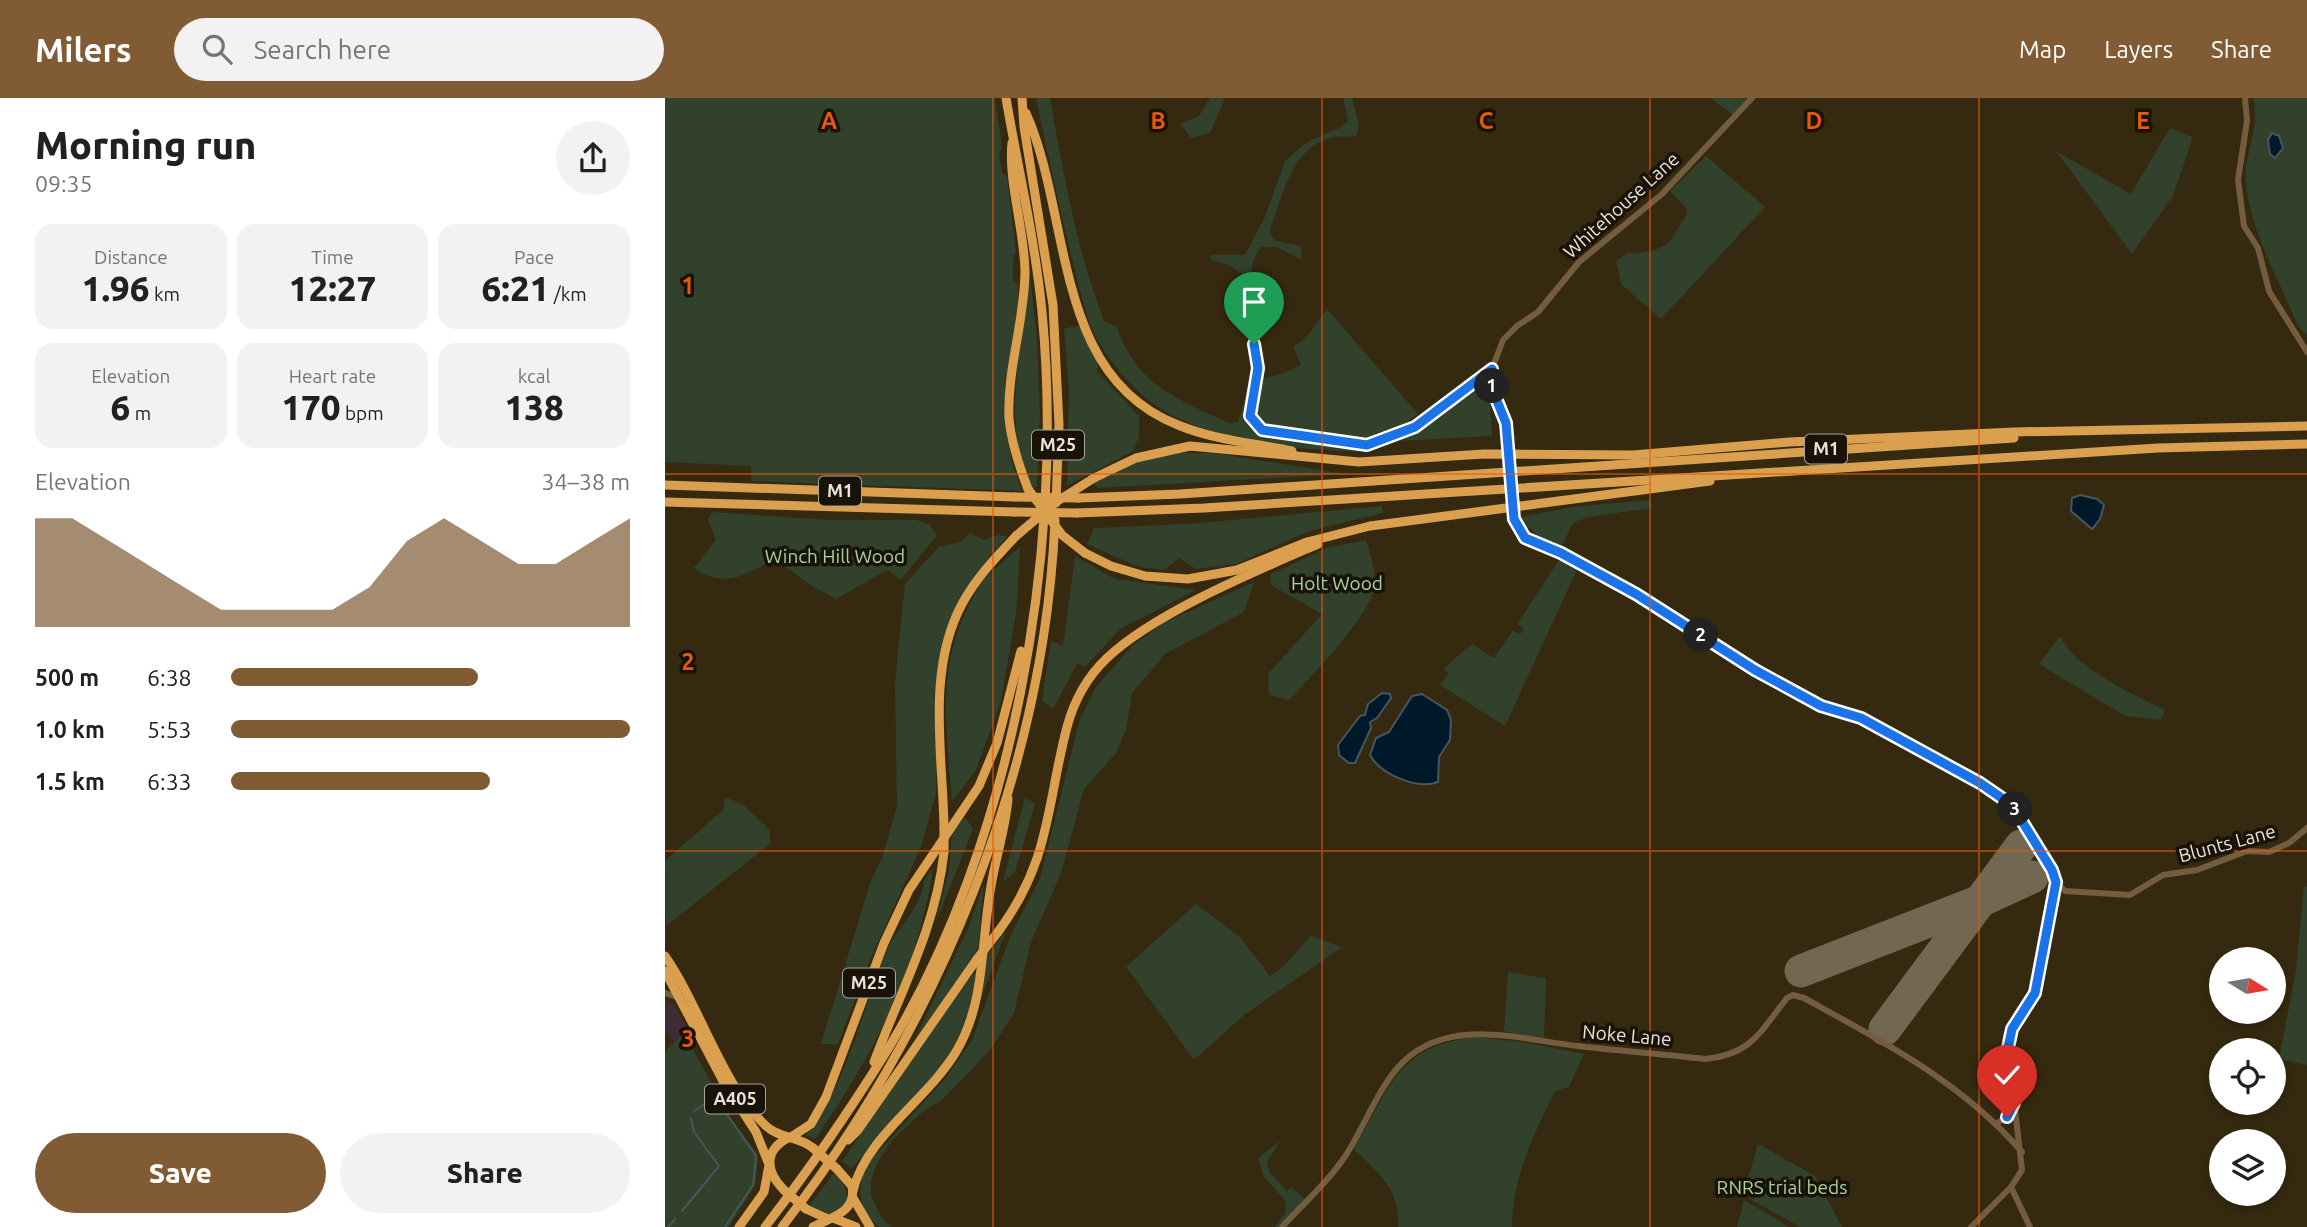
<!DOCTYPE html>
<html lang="en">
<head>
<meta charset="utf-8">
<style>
	:root { --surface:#fff; --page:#f2f2f2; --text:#202124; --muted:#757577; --accent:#805b33 }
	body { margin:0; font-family:Ubuntu,sans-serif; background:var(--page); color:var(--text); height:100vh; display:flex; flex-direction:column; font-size:26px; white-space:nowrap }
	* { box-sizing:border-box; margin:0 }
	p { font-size:23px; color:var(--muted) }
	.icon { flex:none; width:38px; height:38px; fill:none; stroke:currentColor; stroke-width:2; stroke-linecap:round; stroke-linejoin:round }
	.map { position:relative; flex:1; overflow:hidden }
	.details { display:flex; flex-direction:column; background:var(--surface); width:665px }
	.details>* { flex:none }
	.needle { width:46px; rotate:101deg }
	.controls { position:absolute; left:1544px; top:849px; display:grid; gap:14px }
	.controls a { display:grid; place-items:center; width:77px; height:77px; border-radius:50%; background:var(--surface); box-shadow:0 4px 10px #0003; font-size:35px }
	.pin { position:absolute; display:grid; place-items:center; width:60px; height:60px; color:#fff; margin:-72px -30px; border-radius:50% 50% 50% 0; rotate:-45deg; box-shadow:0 0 7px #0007 }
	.pin .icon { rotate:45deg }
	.km { position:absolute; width:35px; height:35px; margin:-18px; border-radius:50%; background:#222; color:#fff; font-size:19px; line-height:35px; text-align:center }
	.round { display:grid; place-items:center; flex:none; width:74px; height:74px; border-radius:37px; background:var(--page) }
	.overview { display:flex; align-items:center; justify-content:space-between; height:119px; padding:0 35px }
	h1 { font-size:38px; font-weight:800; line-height:52px }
	.metrics { display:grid; grid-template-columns:repeat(3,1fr); gap:10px; height:119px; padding:7px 35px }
	.metrics div { display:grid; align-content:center; border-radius:18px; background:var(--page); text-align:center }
	.metrics b { font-size:35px; font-weight:800 }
	.metrics small { font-size:19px; font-weight:400 }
	.metrics p { font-size:19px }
	.chart { height:196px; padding:14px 35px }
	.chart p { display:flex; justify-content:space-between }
	.chart svg { width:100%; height:126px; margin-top:7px; fill:var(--accent); opacity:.7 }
	.action { display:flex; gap:14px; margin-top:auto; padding:14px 35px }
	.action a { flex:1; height:80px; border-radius:42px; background:var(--accent); color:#fff; font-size:28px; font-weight:800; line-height:80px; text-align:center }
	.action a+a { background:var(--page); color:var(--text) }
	ul { padding:0 35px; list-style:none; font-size:23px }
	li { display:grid; grid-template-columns:112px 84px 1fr; align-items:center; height:52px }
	li i { height:18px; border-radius:9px; background:var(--accent) }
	header { display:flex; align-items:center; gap:42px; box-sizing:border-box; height:98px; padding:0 35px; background:var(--accent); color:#fff }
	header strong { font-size:33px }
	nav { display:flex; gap:38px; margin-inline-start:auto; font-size:24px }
	.search { width:490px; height:63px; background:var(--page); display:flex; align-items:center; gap:18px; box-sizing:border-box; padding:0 24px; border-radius:38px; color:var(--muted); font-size:26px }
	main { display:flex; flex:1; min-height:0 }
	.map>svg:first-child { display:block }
	.commercial { fill:#3f2c33 }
	.green { fill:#31412c }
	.water { fill:#00192a; stroke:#46565d; stroke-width:2 }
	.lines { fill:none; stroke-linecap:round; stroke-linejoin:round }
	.stream { stroke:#46565d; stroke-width:2 }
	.runway { stroke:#726852; stroke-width:33 }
	.minor { stroke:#745d3f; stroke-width:6 }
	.highway { stroke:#daa050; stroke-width:9 }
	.minor-bridge { stroke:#745d3f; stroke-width:6 }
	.highway-bridge { stroke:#daa050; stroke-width:9 }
	.route-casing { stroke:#fff; stroke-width:14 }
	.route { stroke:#1a73e8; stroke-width:9 }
	.grid { fill:none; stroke:#e8590c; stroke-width:2; stroke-opacity:0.55 }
	.labels { text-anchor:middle; stroke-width:7; stroke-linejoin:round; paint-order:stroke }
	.shield { fill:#181208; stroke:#aca498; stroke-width:2 }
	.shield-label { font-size:18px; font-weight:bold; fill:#ebe3d5 }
	.street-label { font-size:19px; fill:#ebe3d5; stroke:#181208 }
	.park-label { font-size:19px; fill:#a7d39b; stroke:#181208 }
	.grid-label { font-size:23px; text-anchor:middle; font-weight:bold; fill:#e8590c; stroke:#181208; stroke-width:7; stroke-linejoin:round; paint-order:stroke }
</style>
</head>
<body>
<header>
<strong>Milers</strong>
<div class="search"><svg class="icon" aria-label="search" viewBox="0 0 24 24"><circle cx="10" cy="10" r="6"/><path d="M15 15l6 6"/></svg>Search here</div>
<nav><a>Map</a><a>Layers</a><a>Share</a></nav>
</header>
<main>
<section class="details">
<div class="overview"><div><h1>Morning run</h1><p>09:35</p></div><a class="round"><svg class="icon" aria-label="share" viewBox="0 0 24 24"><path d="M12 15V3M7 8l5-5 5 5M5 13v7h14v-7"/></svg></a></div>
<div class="metrics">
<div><p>Distance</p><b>1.96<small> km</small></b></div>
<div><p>Time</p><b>12:27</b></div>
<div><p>Pace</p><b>6:21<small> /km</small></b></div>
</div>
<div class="metrics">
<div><p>Elevation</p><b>6<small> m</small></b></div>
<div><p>Heart rate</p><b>170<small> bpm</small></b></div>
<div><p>kcal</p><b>138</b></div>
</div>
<div class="chart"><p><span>Elevation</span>34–38 m</p>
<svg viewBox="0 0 160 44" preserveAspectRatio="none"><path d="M0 44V6L10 6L20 14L30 22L40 30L50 38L60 38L70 38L80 38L90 30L100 14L110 6L120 14L130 22L140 22L150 14L160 6V44z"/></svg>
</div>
<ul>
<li><b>500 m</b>6:38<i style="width:62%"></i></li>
<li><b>1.0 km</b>5:53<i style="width:100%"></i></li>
<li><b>1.5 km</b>6:33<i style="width:65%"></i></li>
</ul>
<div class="action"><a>Save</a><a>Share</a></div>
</section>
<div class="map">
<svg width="1642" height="1129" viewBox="0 0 1642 1129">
	<rect width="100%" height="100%" fill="#352910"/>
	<polygon class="commercial" points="0,902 8,905 23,931 9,944 0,934"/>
	<g class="green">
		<path d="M0 0H330L337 49 334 56 337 75 342 78 351 154 348 159V183L353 186C354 220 345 252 341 285 337 322 343 358 357 393L86 383V368L0 364Z"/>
		<path d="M371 0H385C398 75 412 152 439 223L452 229C470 286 514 302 564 325L573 324 585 282 593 286 595 281 616 276 636 267 628 249 641 240 662 211 753 316 734 330 710 335 706 354C640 353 533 344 481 300 462 284 446 264 433 243 420 220 414 187 407 161 394 108 382 54 371 0Z"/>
		<polygon points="545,0 560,0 545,35 526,40 516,26 534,18"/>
		<path d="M678 0H687L694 27 692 37C684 41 674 37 665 40 626 52 619 95 606 128L605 136 612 143 636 148 637 162 612 149H596C581 168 588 187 591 209L580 215 577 176 562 166 546 162 545 157H580L599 121 620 63 642 44 674 30 683 23Z"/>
		<polygon points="1045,0 1083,0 1068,17"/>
		<path d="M1588 0H1642V238L1633 228C1615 183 1585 134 1581 85 1578 57 1596 29 1588 0Z"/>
		<polygon points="1505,30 1528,39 1508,98 1467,156 1391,53 1466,96"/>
		<path d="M1041 58 1100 109 996 221 956 186 951 163 964 154 966 156C1005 151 1002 148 1022 116V111L1005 93Z"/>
		<path d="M364 169 372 241 375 317 372 389 368 390C331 319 362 244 364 169Z"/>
		<polygon points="415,228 434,267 431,272 474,318 474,339 468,353 402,388 404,291 399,230"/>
		<polygon points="816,283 824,292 827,338 734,343"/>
		<polygon points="508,355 548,355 680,376 432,390 429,385 479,361"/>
		<polygon points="985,402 987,410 923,419 908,425 896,449 873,438 853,420 906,409"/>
		<polygon points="717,408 718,415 644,433 571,466 531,471 514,460 499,472 474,469 422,446 429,430 523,426"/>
		<path d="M47 414 164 422H252L265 427 272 437 236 482 222 472 171 501 145 487 110 461C80 476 60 492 29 470L51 442 43 422Z"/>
		<polygon points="305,435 319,442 332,437 342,438 310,477 286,520 273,568 271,695 256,749 205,862 173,946 156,946 206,782 217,760 232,708 230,584 240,486 274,449 295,444"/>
		<path d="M701 442C706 458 711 472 709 490 705 518 645 580 624 602L604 597 603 576 657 516 606 487V476L662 450Z"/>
		<path d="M355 449 351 516 336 603 311 672 287 704C282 638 271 570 303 509 308 500 313 489 319 481 330 470 343 459 355 449Z"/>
		<polygon points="410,458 450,481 531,492 455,531 421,568 412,566 388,611 377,602 386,543 398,548"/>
		<polygon points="894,462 914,467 840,628 775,587 784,575 778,571 807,546 829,560 848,532 855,536 859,531 852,526"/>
		<path d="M589 484 579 514 500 556 467 595 461 632 451 655 419 691 396 775 366 844 349 915 326 951 278 1001 255 1016 228 1041 212 1065 206 1083V1098L217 1120 227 1129H214C192 1110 191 1090 203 1065L279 982 307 942 345 839 375 780 415 621 431 589 467 548 498 525Z"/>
		<path d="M1395 538C1410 570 1469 597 1500 612L1496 622 1460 618 1374 566Z"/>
		<polygon points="60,699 79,707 105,732 105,746 1,828 0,763 58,712"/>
		<polygon points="360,699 370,706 350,774 338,784"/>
		<polygon points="300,719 308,731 270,827 284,771 287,735"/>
		<path d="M268 770C254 870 207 960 150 1041L140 1037C173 1010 203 896 222 852 230 834 245 820 253 803 261 788 254 786 268 770Z"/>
		<polygon points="319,785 313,850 245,951 303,831"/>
		<polygon points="1639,789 1642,789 1642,967 1614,961 1631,872"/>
		<polygon points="531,806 575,839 605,878 619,868 646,838 677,849 579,917 529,962 461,869"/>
		<polygon points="341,833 317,898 323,856"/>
		<polygon points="315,868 303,921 276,970 187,1070 177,1064 265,931"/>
		<polygon points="843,874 881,880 879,941 839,933"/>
		<polygon points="19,935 64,1017 93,1057 91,1086 64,1129 0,1129 0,953"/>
		<path d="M810 939 858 944 919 956 904 989 890 993C868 1039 848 1077 847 1129H733C736 1091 714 1077 689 1051 726 989 731 949 810 939Z"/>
		<polygon points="615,1043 602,1064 605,1075 622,1093 626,1089 640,1101 616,1129 609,1129 620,1116 621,1104 598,1077 593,1060"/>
		<polygon points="1093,1046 1150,1078 1177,1129 1135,1129 1078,1097"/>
		<path d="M169 1075C184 1087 190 1113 164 1117 157 1118 149 1112 143 1109Z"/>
		<polygon points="1079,1102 1124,1129 1072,1129"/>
	</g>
	<g class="water">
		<polygon points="1607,35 1614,38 1618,50 1610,60 1605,56 1603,42"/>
		<polygon points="1415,397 1432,401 1439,407 1435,421 1427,431 1406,413 1407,400"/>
		<polygon points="717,595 725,596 726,600 712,620 705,624 706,630 690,665 684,665 674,657 673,647 695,618 700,617 703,606"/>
		<path d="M757 596 782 612 786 622 785 642 774 659 773 684C752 692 715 676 705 657L711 640 724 634 747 598Z"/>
	</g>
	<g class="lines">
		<g class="stream">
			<polyline points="29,1013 41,1005 56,1008 91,1058 88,1087 60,1129"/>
			<polyline points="17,1113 54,1068 29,1034 26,1021"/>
			<polyline points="3,1129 10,1121"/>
		</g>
		<g class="runway">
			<polyline points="1136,873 1315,803 1367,779"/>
			<polyline points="1220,931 1356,748"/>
		</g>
		<g class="minor">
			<polyline points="1580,0 1582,23 1573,82 1579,128 1593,150 1604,193 1642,254"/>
			<polyline points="582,221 593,270 585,318 597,332 702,347 750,329 827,271"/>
			<polyline points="843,337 828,293 827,271 838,242 852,228 873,214 914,164 997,96 1087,0"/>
			<polyline points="849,421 860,440 871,447 896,455 971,496 1090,572 1156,608 1196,620 1347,707 1387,772 1391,784 1400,793 1465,797 1498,777 1532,772 1582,753 1604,754 1624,745 1642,730"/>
			<polyline points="0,895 15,900"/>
			<polyline points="1332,1025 1342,1019 1349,1006"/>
			<polyline points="1346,1089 1365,1129"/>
			<path d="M617 1129C639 1105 663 1084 681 1057 700 1028 714 987 739 963 787 918 857 942 913 948 955 953 998 956 1040 961 1086 957 1095 934 1122 900L1128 897 1139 900C1217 943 1297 984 1357 1054"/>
			<polyline points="1306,1129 1346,1089 1357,1072 1343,950 1347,931 1370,895 1391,784"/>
		</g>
		<g class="highway">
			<polyline points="357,0 359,29 388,207 394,327 391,405"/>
			<path d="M361 15C407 118 387 278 513 327 549 342 589 345 627 353"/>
			<path d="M347 45C343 82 359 131 360 172 360 222 342 270 344 320 346 345 354 368 363 391"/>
			<polyline points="429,380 471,360 525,348 694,364 819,356 968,357 1124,344 1350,334 1642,328"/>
			<polyline points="0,387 350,399"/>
			<polyline points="413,400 515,396 1349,340"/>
			<polyline points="0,404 350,414"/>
			<polyline points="412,415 539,410 1493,350 1642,346"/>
			<polyline points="420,455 446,468 480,478 523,481 572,472 642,444 705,428 1045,383"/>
			<path d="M279 730C278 658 261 573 297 506 311 480 331 459 351 438"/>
			<path d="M333 834C386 762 381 709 402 629 409 603 423 578 442 560 489 515 591 473 653 446"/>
			<path d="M0 858C35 908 57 988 101 1028 115 1041 134 1038 148 1050"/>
			<polyline points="0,873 58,983 91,1034 103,1064"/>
			<path d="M209 964C235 894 271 830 279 754"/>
			<polyline points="126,1039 146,1026 161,999 219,845 244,792 314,688 332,645 356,553"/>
			<polyline points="183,1042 193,1032 312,861"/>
			<path d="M119 1092C101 1074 98 1053 123 1040"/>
			<path d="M188 1093C200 1039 264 1001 292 952 319 906 316 853 324 801 328 767 340 735 343 701"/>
			<polyline points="188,1100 205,1129"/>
			<polyline points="141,1111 163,1121"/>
			<polyline points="168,1120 191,1129"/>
			<polyline points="74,1129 99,1094 104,1067"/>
			<path d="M100 1129C144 1072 185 1012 223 951 348 745 400 452 377 214 370 141 353 71 341 0"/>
			<path d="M117 1129C272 929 379 677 390 422"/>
			<path d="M148 1129C167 1119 192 1114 187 1088L172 1071"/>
		</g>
		<polyline class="minor-bridge" points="843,337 849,421"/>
		<g class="highway-bridge">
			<polyline points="363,391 397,437 420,455"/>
			<polyline points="350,399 413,400"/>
			<polyline points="350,414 412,415"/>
			<polyline points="351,438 391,404 429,380"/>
			<polyline points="279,754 279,730"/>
			<polyline points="312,861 333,834"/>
			<polyline points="148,1050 172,1071"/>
			<polyline points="119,1092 141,1111"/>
		</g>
	</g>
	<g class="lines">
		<g class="route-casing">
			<polyline id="route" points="589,246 593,270 585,318 597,332 702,347 750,329 827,271 828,293 841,325 849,421 860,440 896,455 971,496 1090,572 1156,608 1196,620 1315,685 1347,707 1387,772 1391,784 1370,895 1347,931 1343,950 1349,1005 1342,1019"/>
		</g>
		<use href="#route" class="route"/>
	</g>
	<path class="grid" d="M328 0V1129M657 0V1129M985 0V1129M1314 0V1129M0 376H1642M0 753H1642"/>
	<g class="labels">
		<g class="shield">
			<rect x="367" y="332.5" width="52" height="29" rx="5"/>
			<rect x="1140" y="336.5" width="42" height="29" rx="5"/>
			<rect x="154" y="378.5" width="42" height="29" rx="5"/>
			<rect x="178" y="870.5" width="52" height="29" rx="5"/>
			<rect x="40" y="986.5" width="60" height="29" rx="5"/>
		</g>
		<g class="shield-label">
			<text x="393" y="353">M25</text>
			<text x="1161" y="357">M1</text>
			<text x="175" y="399">M1</text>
			<text x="204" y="891">M25</text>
			<text x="70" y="1007">A405</text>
		</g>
		<g class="street-label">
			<text transform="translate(956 107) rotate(-42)" y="7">Whitehouse Lane</text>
			<text transform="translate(1562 745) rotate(-15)" y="7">Blunts Lane</text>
			<text transform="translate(962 937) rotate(5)" y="7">Noke Lane</text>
		</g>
		<g class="park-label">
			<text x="170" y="465">Winch Hill Wood</text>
			<text x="672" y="492">Holt Wood</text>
			<text x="1117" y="1096">RNRS trial beds</text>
		</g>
	</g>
	<g class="grid-label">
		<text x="164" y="31">A</text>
		<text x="493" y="31">B</text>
		<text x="821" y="31">C</text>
		<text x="1149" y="31">D</text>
		<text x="1478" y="31">E</text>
		<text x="23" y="196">1</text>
		<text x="23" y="572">2</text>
		<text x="23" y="949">3</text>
	</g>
</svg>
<div class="controls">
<a><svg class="needle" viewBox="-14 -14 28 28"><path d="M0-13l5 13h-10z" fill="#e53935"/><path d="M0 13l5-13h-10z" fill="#757577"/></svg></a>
<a><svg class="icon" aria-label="locate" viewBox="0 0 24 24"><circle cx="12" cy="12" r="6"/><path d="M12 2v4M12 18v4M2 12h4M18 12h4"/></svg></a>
<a><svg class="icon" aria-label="layers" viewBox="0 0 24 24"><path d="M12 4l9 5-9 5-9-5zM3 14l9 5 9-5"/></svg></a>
</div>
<div class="pin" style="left:589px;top:246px;background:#1e9e55"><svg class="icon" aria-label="arrive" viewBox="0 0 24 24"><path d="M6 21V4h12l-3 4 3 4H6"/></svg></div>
<div class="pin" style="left:1342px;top:1019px;background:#d93025"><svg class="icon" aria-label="check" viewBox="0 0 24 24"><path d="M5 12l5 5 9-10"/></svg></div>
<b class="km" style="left:827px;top:288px">1</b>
<b class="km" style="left:1036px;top:537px">2</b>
<b class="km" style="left:1350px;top:711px">3</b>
</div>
</main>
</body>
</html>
